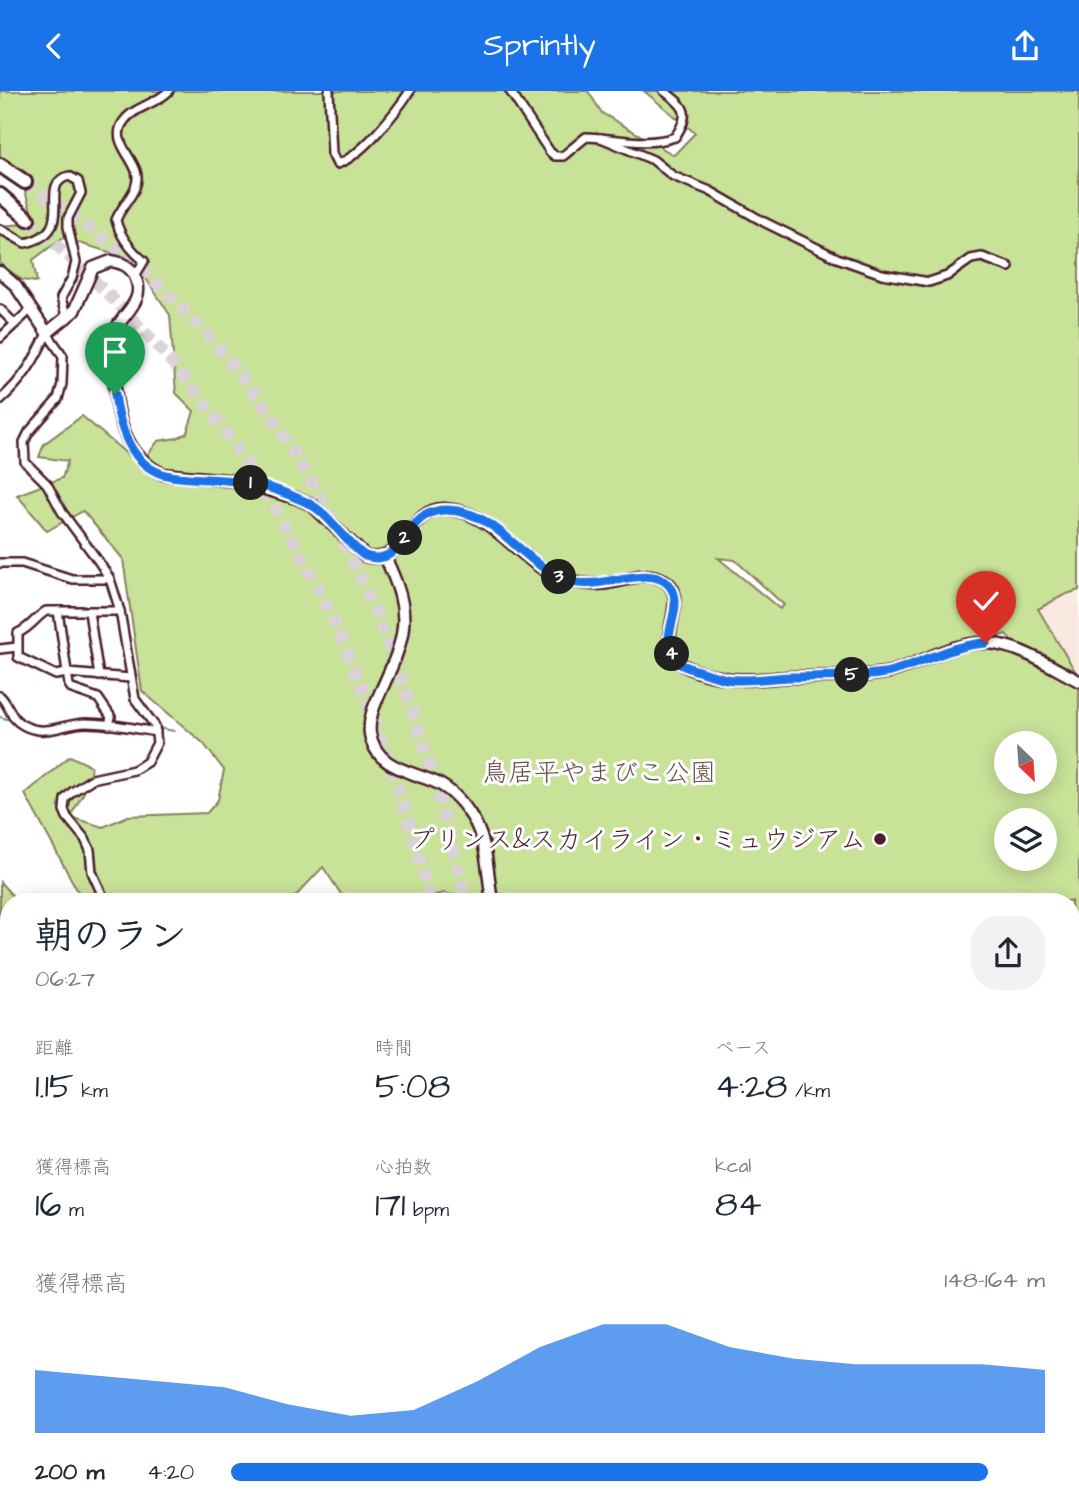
<!DOCTYPE html>
<html lang="ja">
<head>
<meta charset="utf-8">
<style>
	:root { --surface:#fff; --page:#f2f2f3; --text:#1f2937; --muted:#747a83; --accent:#1a73e8 }
	body { margin:0; font-family:"Architects Daughter","Klee One",sans-serif; background:var(--page); color:var(--text); height:100vh; display:flex; flex-direction:column; font-size:26px; white-space:nowrap }
	* { box-sizing:border-box; margin:0 }
	p { font-size:23px; color:var(--muted) }
	.icon { flex:none; width:38px; height:38px; fill:none; stroke:currentColor; stroke-width:2; stroke-linecap:round; stroke-linejoin:round }
	.map { position:relative; flex:1; overflow:hidden }
	.details { position:absolute; left:0px; top:802px; width:1080px; height:620px; display:flex; flex-direction:column; background:var(--surface); border-radius:28px 28px 0 0; box-shadow:0 4px 18px #0003 }
	.details>* { flex:none }
	.needle { width:46px; rotate:155deg }
	.tools { position:absolute; left:994px; top:640px; display:grid; gap:14px }
	.tools a { display:grid; place-items:center; width:63px; height:63px; border-radius:50%; background:var(--surface); box-shadow:0 4px 18px #0003; font-size:35px }
	.pin { position:absolute; display:grid; place-items:center; width:60px; height:60px; color:#fff; margin:-72px -30px; border-radius:50% 50% 50% 0; rotate:-45deg; box-shadow:0 0 7px #0007 }
	.pin .icon { rotate:45deg }
	.km { position:absolute; width:35px; height:35px; margin:-18px; border-radius:50%; background:#222; color:#fff; font-size:19px; line-height:35px; text-align:center }
	.round { display:grid; place-items:center; flex:none; width:74px; height:74px; border-radius:28px; background:var(--page) }
	.summary { display:flex; align-items:center; justify-content:space-between; height:119px; padding:0 35px }
	h1 { font-size:38px; font-weight:600; line-height:52px }
	.stats { display:grid; grid-template-columns:repeat(3,1fr); gap:10px; height:119px; padding:7px 35px }
	.stats div { display:grid; align-content:center }
	.stats b { font-size:35px; font-weight:600 }
	.stats small { font-size:19px; font-weight:400 }
	.stats p { font-size:19px }
	.chart { height:196px; padding:14px 35px }
	.chart p { display:flex; justify-content:space-between }
	.chart svg { width:100%; height:126px; margin-top:7px; fill:var(--accent); opacity:.7 }
	ul { padding:0 35px; list-style:none; font-size:23px }
	li { display:grid; grid-template-columns:112px 84px 1fr; align-items:center; height:52px }
	li i { height:18px; border-radius:9px; background:var(--accent) }
	header { display:flex; justify-content:space-between; align-items:center; height:91px; padding:0 35px; background:var(--accent); color:#fff; font-size:32px; font-weight:600 }
	.map>svg:first-child { display:block }
	.built { fill:#f9e9e1 }
	.green { fill:#c8e298; stroke:#898062; stroke-width:2; fill-rule:evenodd }
	.lines { fill:none; stroke-linecap:round; stroke-linejoin:round }
	.stream { stroke:#7387a1; stroke-width:2 }
	.highway-tunnel { stroke:#dbd2d5; stroke-width:12; stroke-dasharray:12 6; stroke-linecap:butt }
	.street-casing { stroke:#4a1f2b; stroke-width:12 }
	.secondary-casing { stroke:#4a1f2b; stroke-width:15 }
	.highway-casing { stroke:#4a1f2b; stroke-width:18 }
	.street { stroke:#fff; stroke-width:7 }
	.secondary { stroke:#fff; stroke-width:10 }
	.highway { stroke:#fff; stroke-width:12 }
	.route-casing { stroke:#fff; stroke-width:14 }
	.route { stroke:#1a73e8; stroke-width:9 }
	.poi-dot { fill:#4a1f2b; stroke:#fff; stroke-width:2.5 }
	.labels { text-anchor:middle; stroke-width:6; stroke-linejoin:round; paint-order:stroke }
	.park-label { font-size:26px; fill:#6a5046; stroke:#fff }
	.poi-label { font-size:26px; fill:#4a1f2b; stroke:#fff; text-anchor:end }
</style>
</head>
<body>
<header><svg class="icon" aria-label="back" viewBox="0 0 24 24"><path d="M15 5l-7 7 7 7"/></svg>Sprintly<svg class="icon" aria-label="share" viewBox="0 0 24 24"><path d="M12 15V3M7 8l5-5 5 5M5 13v7h14v-7"/></svg></header>
<div class="map">
<svg width="1079" height="1421" viewBox="0 0 1079 1421">
	<rect width="100%" height="100%" fill="#fff"/>
	<filter id="ink" filterUnits="userSpaceOnUse"><feTurbulence type="fractalNoise" baseFrequency=".0143" numOctaves="2"/><feDisplacementMap in="SourceGraphic" scale="14" xChannelSelector="R" yChannelSelector="G"/><feConvolveMatrix kernelMatrix="1 2 1 2 8 2 1 2 1" color-interpolation-filters="sRGB"/></filter>
	<g filter="url(#ink)">
		<polygon class="built" points="1079,490 1079,586 1035,515"/>
		<g class="green">
			<path d="M0 0H588L602 22 674 64 695 42 644 0H1079V499L1064 504 1038 518 1078 585 1007 553 1010 548 1006 543C992 549 979 546 964 550 934 558 905 575 875 580L731 585 683 568 677 560 674 545 681 515 680 505 673 491 667 485 647 480 610 488H561V492C574 497 590 500 604 498 620 496 643 485 658 493 690 510 632 564 690 583L695 582 723 590 725 593 879 589C915 582 953 557 989 557 1010 557 1059 585 1079 595V1215L1071 1229V1236V810H457L456 806 445 802 435 804 432 810H342L343 806 323 776 291 810H83L25 703 70 665 91 675 88 694 70 726 103 736 128 725 207 722 218 709 224 679 203 652 142 600 123 468 83 420 47 440 17 404 62 387 68 370 39 366 44 353 82 325 140 374 158 350 177 347 187 342 194 320 176 302 170 224 133 168 62 147 33 169 37 191 22 189 0 172V135L24 133 32 123 23 94 0 68ZM718 467 735 469 784 514 780 518ZM1006 653H1045V691H1006ZM1006 730H1045V768H1006Z"/>
			<polygon points="0,791 17,810 9,810 9,922 0,916"/>
			<polygon points="1071,1262 1079,1283 1079,1398 1071,1396"/>
			<polygon points="385,1412 405,1412 428,1421 382,1421"/>
			<polygon points="567,1412 684,1412 681,1421 565,1421"/>
			<polygon points="720,1412 821,1412 818,1421 729,1421"/>
		</g>
		<g class="lines">
			<g class="stream">
				<polyline points="0,626 14,630"/>
				<polyline points="158,637 174,640"/>
				<polyline points="0,1171 9,1173"/>
				<polyline points="402,1412 420,1421"/>
				<polyline points="464,1412 464,1421"/>
			</g>
			<g class="highway-tunnel">
				<path d="M25 91C59 115 94 139 127 166 320 328 409 572 466 810"/>
				<path d="M28 128C83 178 138 229 184 286 307 438 383 622 430 810"/>
			</g>
			<g class="street-casing">
				<g id="street">
					<path d="M329 0 332 63 337 73C361 66 396 21 410 0"/>
					<path d="M510 0 550 61 555 65H563L586 46C617 47 645 56 675 46 691 22 686 16 664 0"/>
					<polyline points="601,47 653,69 673,85 710,100 764,131 837,167 882,183 929,191 947,185 971,168 982,166 1009,176"/>
					<path d="M0 138 25 152C80 140 35 93 69 85L78 90 81 102 68 127V136L76 171 72 187 61 207 67 228"/>
					<path d="M135 185 144 170C131 159 120 146 116 129 122 113 142 98 136 80 131 64 110 48 124 30 134 16 156 13 169 0"/>
					<polyline points="0,218 15,233"/>
					<polyline points="0,247 30,219"/>
					<path d="M0 309C22 290 35 269 47 242L63 265 62 293 58 308 29 341 24 351 25 371 47 393 62 421 99 471 110 488 120 520 135 608 155 635 157 652 147 671 134 679 92 688 72 701 65 708 64 719 67 726 85 748 90 759 92 781 105 810"/>
					<polyline points="0,472 22,472 72,488 110,488"/>
					<polyline points="58,520 69,594 72,598 98,607 111,626 109,634"/>
					<path d="M120 520H46C35 527 31 536 18 542V566L56 584 67 582 131 587"/>
					<polyline points="89,521 99,585"/>
					<polyline points="0,558 17,556"/>
					<path d="M0 605C11 615 9 629 27 636 47 645 66 632 86 632 109 632 133 637 156 641"/>
					<polyline points="0,942 8,946"/>
					<polyline points="0,994 9,990"/>
					<polyline points="0,1090 9,1094"/>
					<polyline points="0,1150 9,1152"/>
					<polyline points="0,1215 9,1219"/>
					<polyline points="0,1265 9,1260"/>
					<polyline points="0,1280 9,1278"/>
					<polyline points="0,1307 9,1304"/>
					<polyline points="0,1317 9,1327"/>
					<polyline points="546,1412 547,1421"/>
					<polyline points="129,1421 140,1412"/>
					<polyline points="258,1421 259,1412"/>
					<polyline points="347,1421 354,1412"/>
				</g>
			</g>
			<g class="secondary-casing">
				<g id="secondary">
					<path d="M0 181 15 194 47 242 74 220 93 177 111 170C123 172 132 176 136 188 146 212 119 224 113 245 110 257 113 270 114 282 116 322 123 365 163 383L237 390 296 407 312 414 365 465C406 477 407 416 445 418 493 420 516 468 557 485 577 494 598 495 619 490 632 487 643 482 656 486 700 498 649 551 680 572 691 580 713 585 725 587 745 591 769 587 789 586 818 585 863 587 890 581 921 573 953 551 986 552 1018 553 1051 576 1079 590"/>
					<path d="M385 466C414 526 406 545 380 602 374 615 368 629 370 643 376 675 405 679 430 689 447 695 461 709 470 723 488 749 487 780 492 810"/>
					<polyline points="1071,1223 1079,1221"/>
					<polyline points="1071,1356 1079,1363"/>
					<polyline points="937,1412 944,1421"/>
				</g>
			</g>
			<g class="highway-casing">
				<g id="highway">
					<polyline points="0,74 25,91"/>
					<polyline points="0,104 28,128"/>
					<polyline points="508,1412 509,1421"/>
					<polyline points="530,1412 530,1421"/>
					<polyline points="1057,1412 1071,1421"/>
					<polyline points="857,1421 864,1412"/>
				</g>
			</g>
			<use href="#street" class="street"/>
			<use href="#secondary" class="secondary"/>
			<use href="#highway" class="highway"/>
		</g>
	</g>
	<g class="lines" filter="url(#ink)">
		<g class="route-casing">
			<path id="route" d="M115 303C119 334 130 375 166 384 188 389 212 387 235 390 259 392 285 401 306 411 330 422 344 451 365 465 413 480 398 403 466 422 504 432 529 478 572 491 601 499 650 472 669 494 689 517 651 553 680 573 689 578 715 585 726 588 745 591 769 587 789 586 818 585 864 587 890 581 923 572 952 554 986 552"/>
		</g>
		<use href="#route" class="route"/>
	</g>
	<circle class="poi-dot" cx="880" cy="748" r="7"/>
	<g class="labels">
		<g class="park-label">
			<text x="599" y="690">鳥居平やまびこ公園</text>
		</g>
		<g class="poi-label">
			<text x="866" y="757">プリンス&amp;スカイライン・ミュウジアム</text>
		</g>
	</g>
</svg>
<div class="tools">
<a><svg class="needle" viewBox="-14 -14 28 28"><path d="M0-13l5 13h-10z" fill="#e53935"/><path d="M0 13l5-13h-10z" fill="#747a83"/></svg></a>
<a><svg class="icon" aria-label="layers" viewBox="0 0 24 24"><path d="M12 4l9 5-9 5-9-5zM3 14l9 5 9-5"/></svg></a>
</div>
<div class="pin" style="left:115px;top:303px;background:#1e9e55"><svg class="icon" aria-label="arrive" viewBox="0 0 24 24"><path d="M6 21V4h12l-3 4 3 4H6"/></svg></div>
<div class="pin" style="left:986px;top:552px;background:#d93025"><svg class="icon" aria-label="check" viewBox="0 0 24 24"><path d="M5 12l5 5 9-10"/></svg></div>
<b class="km" style="left:251px;top:392px">1</b>
<b class="km" style="left:405px;top:447px">2</b>
<b class="km" style="left:559px;top:486px">3</b>
<b class="km" style="left:672px;top:563px">4</b>
<b class="km" style="left:852px;top:584px">5</b>
<section class="details">
<div class="summary"><div><h1>朝のラン</h1><p>06:27</p></div><a class="round"><svg class="icon" aria-label="share" viewBox="0 0 24 24"><path d="M12 15V3M7 8l5-5 5 5M5 13v7h14v-7"/></svg></a></div>
<div class="stats">
<div><p>距離</p><b>1.15<small> km</small></b></div>
<div><p>時間</p><b>5:08</b></div>
<div><p>ペース</p><b>4:28<small> /km</small></b></div>
</div>
<div class="stats">
<div><p>獲得標高</p><b>16<small> m</small></b></div>
<div><p>心拍数</p><b>171<small> bpm</small></b></div>
<div><p>kcal</p><b>84</b></div>
</div>
<div class="chart"><p><span>獲得標高</span>148–164 m</p>
<svg viewBox="0 0 160 44" preserveAspectRatio="none"><path d="M0 44V22L10 24L20 26L30 28L40 34L50 38L60 36L70 26L80 14L90 6L100 6L110 14L120 18L130 20L140 20L150 20L160 22V44z"/></svg>
</div>
<ul>
<li><b>200 m</b>4:20<i style="width:93%"></i></li>
</ul>
</section>
</div>
</body>
</html>
